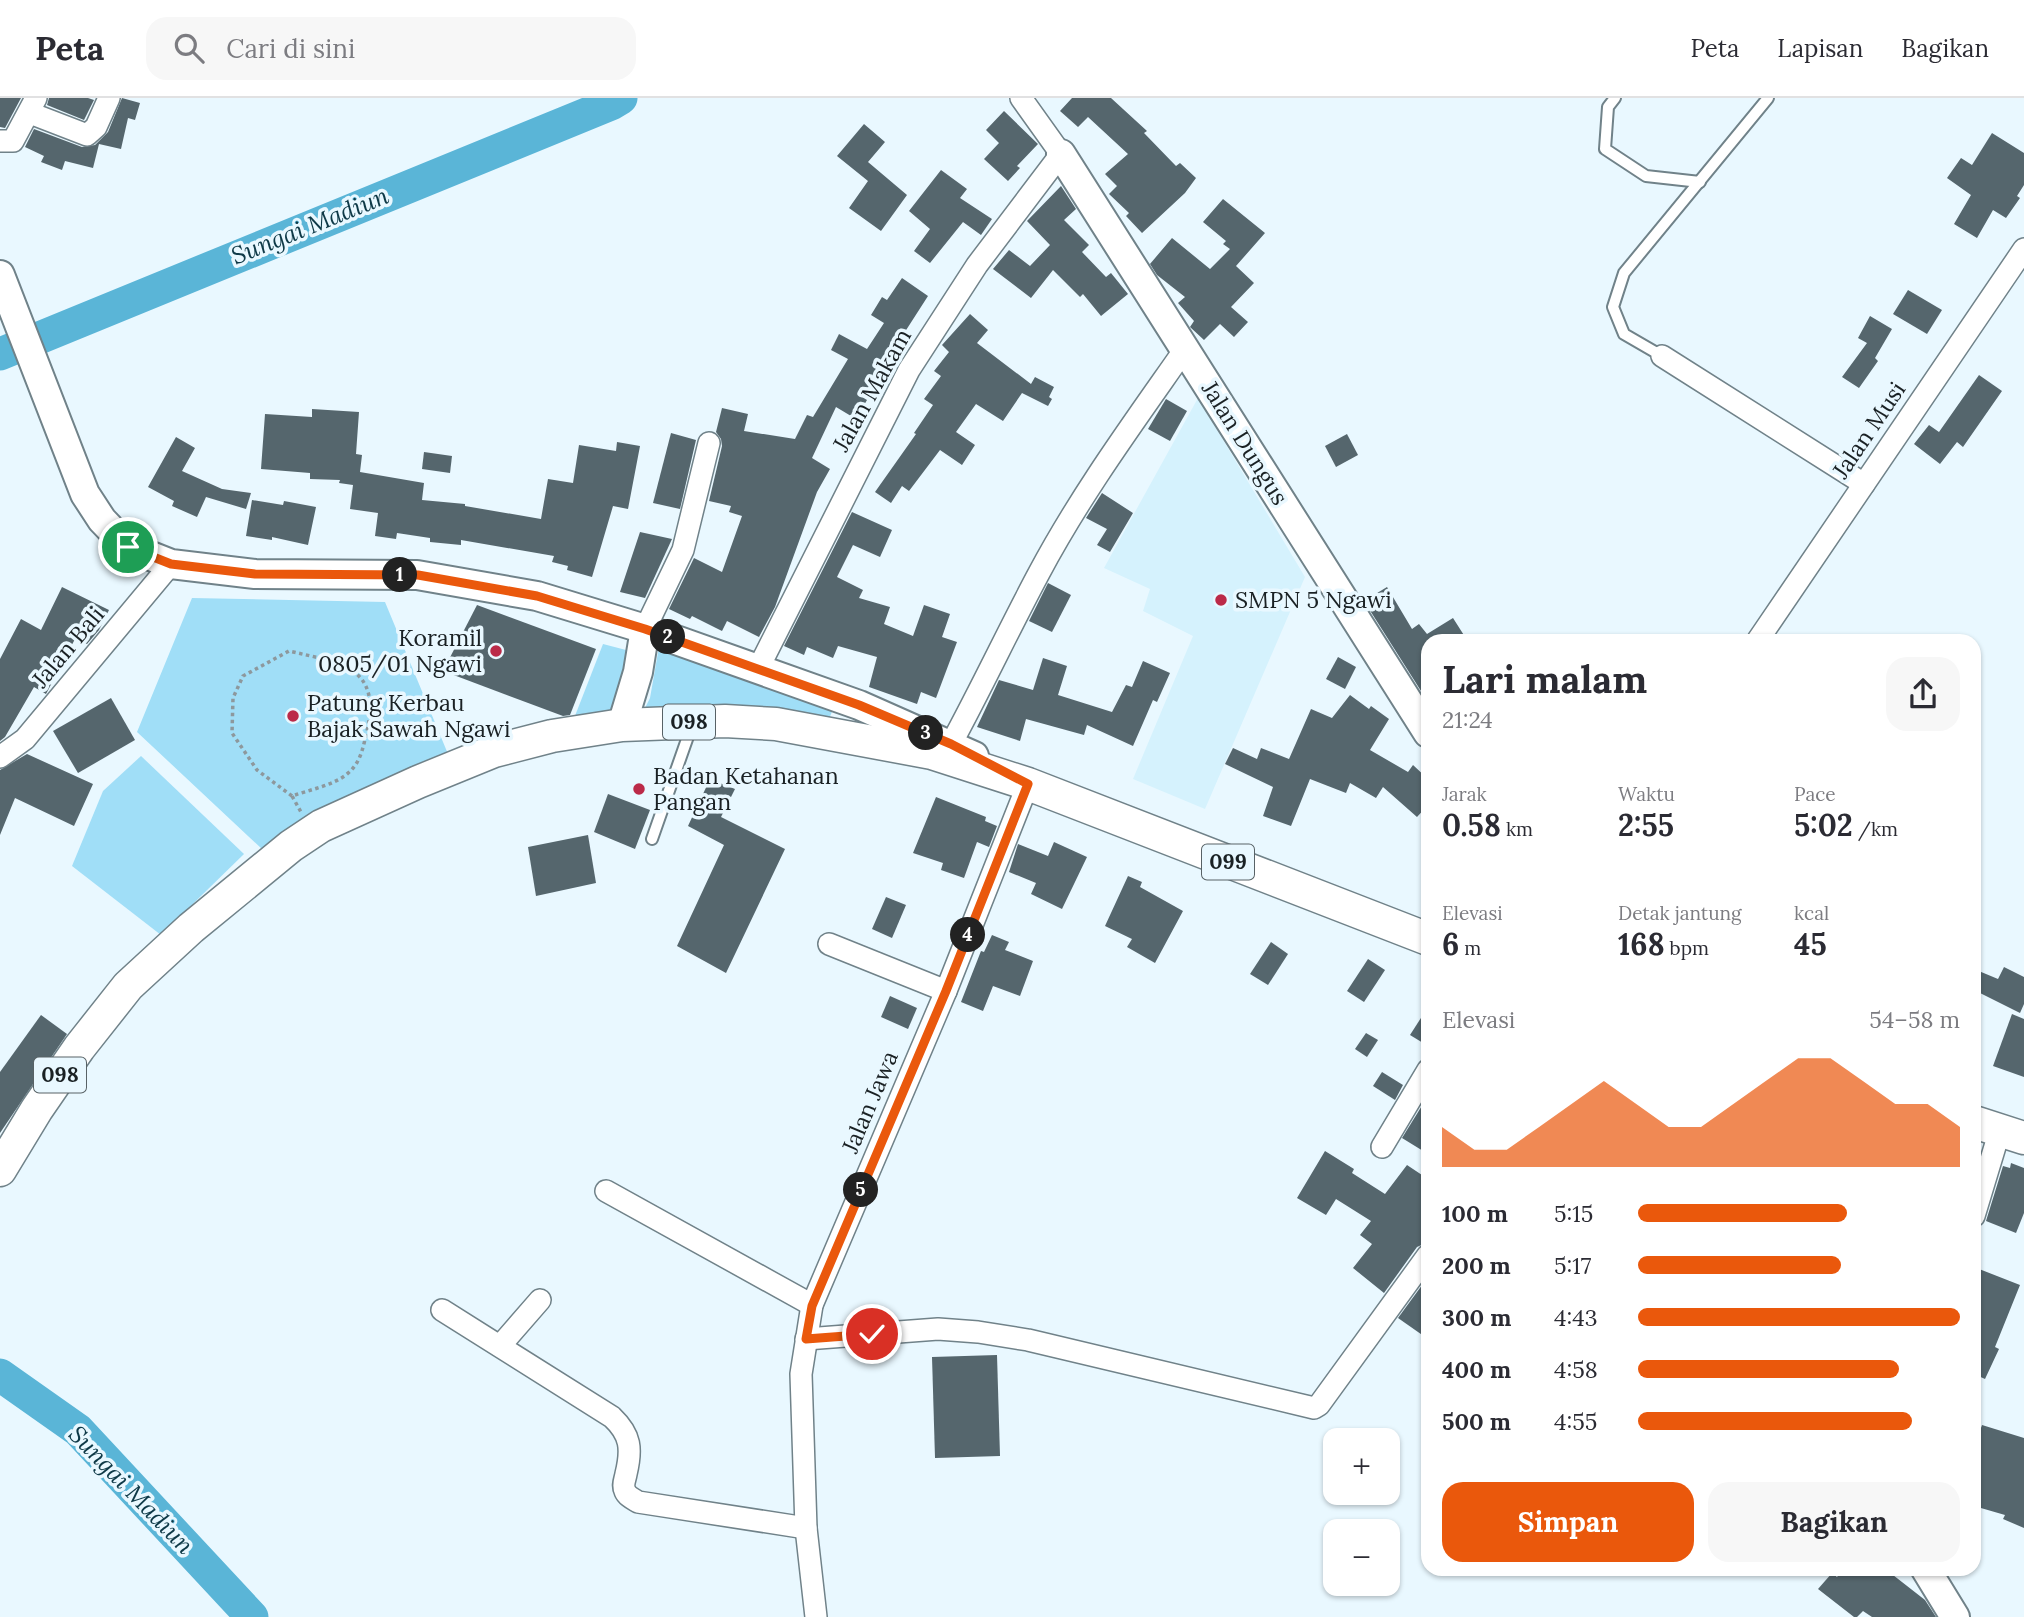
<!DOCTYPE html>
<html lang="id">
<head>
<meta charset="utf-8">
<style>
	:root { --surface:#fff; --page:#f7f7f7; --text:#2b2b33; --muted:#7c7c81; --line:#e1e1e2; --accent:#ea580c }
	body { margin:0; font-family:Lora,serif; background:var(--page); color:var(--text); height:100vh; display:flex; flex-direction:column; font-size:26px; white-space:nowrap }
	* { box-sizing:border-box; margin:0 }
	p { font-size:23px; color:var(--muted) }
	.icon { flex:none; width:38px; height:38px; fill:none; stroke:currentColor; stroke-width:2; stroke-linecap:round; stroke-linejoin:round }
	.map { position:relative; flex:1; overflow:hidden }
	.side { position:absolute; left:1421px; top:536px; width:560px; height:942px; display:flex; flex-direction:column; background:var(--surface); border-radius:21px; box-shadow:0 2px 5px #0004 }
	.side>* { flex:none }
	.fabs { position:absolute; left:1323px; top:1330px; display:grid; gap:14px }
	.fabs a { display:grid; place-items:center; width:77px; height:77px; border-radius:14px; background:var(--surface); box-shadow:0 2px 5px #0004; font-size:35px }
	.pin { position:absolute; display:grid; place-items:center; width:60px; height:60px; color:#fff; margin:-30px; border:4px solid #fff; border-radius:50%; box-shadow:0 2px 7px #0007 }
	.km { position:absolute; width:35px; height:35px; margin:-18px; border-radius:50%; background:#222; color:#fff; font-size:19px; line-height:35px; text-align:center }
	.round { display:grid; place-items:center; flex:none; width:74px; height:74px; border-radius:21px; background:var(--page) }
	.summary { display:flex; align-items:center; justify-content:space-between; height:119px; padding:0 21px }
	h1 { font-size:38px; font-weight:800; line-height:52px }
	.figures { display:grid; grid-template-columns:repeat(3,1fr); gap:10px; height:119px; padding:7px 21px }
	.figures div { display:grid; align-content:center }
	.figures b { font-size:30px; font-weight:800 }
	.figures small { font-size:19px; font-weight:400 }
	.figures p { font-size:19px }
	.chart { height:196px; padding:14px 21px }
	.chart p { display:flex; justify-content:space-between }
	.chart svg { width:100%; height:126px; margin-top:7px; fill:var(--accent); opacity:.7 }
	.primary-button { display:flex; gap:14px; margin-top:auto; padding:14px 21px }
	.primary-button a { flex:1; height:80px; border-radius:21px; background:var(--accent); color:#fff; font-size:28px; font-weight:800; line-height:80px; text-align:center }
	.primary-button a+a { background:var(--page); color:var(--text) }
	ul { padding:0 21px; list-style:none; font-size:23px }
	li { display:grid; grid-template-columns:112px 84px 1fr; align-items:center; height:52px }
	li i { height:18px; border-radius:9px; background:var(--accent) }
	header { display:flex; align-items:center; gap:42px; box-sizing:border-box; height:98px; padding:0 35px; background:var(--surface); border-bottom:2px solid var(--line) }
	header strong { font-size:33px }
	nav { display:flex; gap:38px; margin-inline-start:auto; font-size:24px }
	.search { width:490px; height:63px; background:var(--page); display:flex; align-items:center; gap:18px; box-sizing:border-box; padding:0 24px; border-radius:21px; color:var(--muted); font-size:26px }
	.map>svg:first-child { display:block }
	.built { fill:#d5f2fd }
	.green { fill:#a0def7 }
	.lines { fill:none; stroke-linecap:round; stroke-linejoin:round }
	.river { stroke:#5ab5d7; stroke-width:33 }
	.building { fill:#55666d }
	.lane-casing { stroke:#708289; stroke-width:14 }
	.street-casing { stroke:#708289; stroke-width:24 }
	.secondary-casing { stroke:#708289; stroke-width:32 }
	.primary-casing { stroke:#708289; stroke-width:35 }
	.path { stroke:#8d989d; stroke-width:3.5; stroke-dasharray:3.5 3.5; stroke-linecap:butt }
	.lane { stroke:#fff; stroke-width:10 }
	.street { stroke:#fff; stroke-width:21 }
	.secondary { stroke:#fff; stroke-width:28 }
	.primary { stroke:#fff; stroke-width:32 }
	.route-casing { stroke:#fff; stroke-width:14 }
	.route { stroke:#ea580c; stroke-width:9 }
	.poi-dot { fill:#bb2a48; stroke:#e9f8ff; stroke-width:2.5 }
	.labels { text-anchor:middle; stroke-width:7; stroke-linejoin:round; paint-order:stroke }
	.shield { fill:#e9f8ff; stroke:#586266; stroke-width:2 }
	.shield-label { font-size:21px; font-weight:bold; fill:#1a2124 }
	.street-label { font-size:23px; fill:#1a2124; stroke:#e9f8ff }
	.poi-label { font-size:23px; fill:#1a2124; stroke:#e9f8ff; text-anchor:start }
	.water-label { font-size:24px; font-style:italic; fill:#0e3947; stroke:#e9f8ff }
</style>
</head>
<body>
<header>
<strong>Peta</strong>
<div class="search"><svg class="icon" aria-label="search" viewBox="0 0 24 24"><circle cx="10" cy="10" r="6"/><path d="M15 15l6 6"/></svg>Cari di sini</div>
<nav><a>Peta</a><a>Lapisan</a><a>Bagikan</a></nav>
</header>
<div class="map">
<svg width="2024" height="1519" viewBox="0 0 2024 1519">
	<rect width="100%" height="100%" fill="#e9f8ff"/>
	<polygon class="built" points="1198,300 1305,479 1205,711 1133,681 1193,538 1143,513 1150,491 1104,470"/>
	<g class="green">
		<polygon points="192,500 385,504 448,656 307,720 262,751 137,634"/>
		<polygon points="603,546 626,552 630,566 615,612 573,623"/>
		<polygon points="659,549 834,609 826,628 642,616 650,600"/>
		<polygon points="141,658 244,756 161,837 72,768 103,693"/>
	</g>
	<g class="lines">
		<g class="river">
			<polyline points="0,256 611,6 621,0"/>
			<polyline points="0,1277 78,1332 252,1519"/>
		</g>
	</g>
	<g class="building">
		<polygon points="0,0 21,0 5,30 0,29"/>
		<polygon points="49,0 88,0 94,2 84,22 47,7"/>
		<polygon points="122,0 140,5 135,22 128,20 121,51 99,46 93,70 65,63 62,72 41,64 44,58 25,49 34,31 82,49 95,47 108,34"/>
		<polygon points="1072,0 1111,0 1147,33 1144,35 1176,68 1180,65 1196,80 1185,95 1142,135 1126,118 1129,115 1109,96 1117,88 1105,76 1128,56 1088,19 1078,29 1060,13"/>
		<polygon points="1004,13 1038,46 1017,68 1020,70 1008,83 984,61 999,45 986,32"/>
		<polygon points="864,26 885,44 868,64 907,97 881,133 849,110 868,83 837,58"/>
		<polygon points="1992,35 2024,55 2024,87 2017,98 2020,100 2006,120 1993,112 1977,140 1954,126 1971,97 1947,80 1961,60 1972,67"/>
		<polygon points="941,72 967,91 960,100 992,121 981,137 963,124 930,165 914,153 930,131 909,113"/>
		<polygon points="1061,88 1076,111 1064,122 1089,147 1082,154 1106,179 1111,175 1128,196 1101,218 1083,196 1080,199 1053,172 1031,200 993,171 1009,152 1030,168 1050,147 1027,123"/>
		<polygon points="1223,101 1265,135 1236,168 1254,185 1231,209 1248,224 1234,239 1220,226 1204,242 1190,229 1194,223 1178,205 1185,199 1157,177 1150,166 1172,140 1210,171 1230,151 1223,146 1226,143 1203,124"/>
		<polygon points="902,180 928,198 901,240 904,243 892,261 888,259 862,299 867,302 856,321 836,309 812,360 830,371 817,394 775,509 760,537 759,539 727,523 722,533 692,518 690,521 669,511 694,460 722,474 742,418 729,414 731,408 709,403 722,348 721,341 716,334 722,310 748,316 744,333 795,341 807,317 813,319 848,261 831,252 839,236 867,251 884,225 871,217 882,199 887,202"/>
		<polygon points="1908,192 1942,212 1927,236 1893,216"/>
		<polygon points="970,216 988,232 977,245 1031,286 1035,279 1054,289 1049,299 1052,301 1048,308 1022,295 1003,323 976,306 956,334 975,347 962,367 940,352 909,393 902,388 891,405 875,394 916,336 914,335 933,307 924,301 941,278 934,273 949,254 942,247"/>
		<polygon points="1870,218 1892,231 1875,260 1878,263 1859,290 1842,279 1867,245 1858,240"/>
		<polygon points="1979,277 2002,293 1963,349 1957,344 1940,366 1914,346 1929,327 1939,334"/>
		<polygon points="1166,301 1187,313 1170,343 1148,331"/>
		<polygon points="312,311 359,314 356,356 362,357 360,374 424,385 422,402 465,406 465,408 541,421 548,381 573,385 579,347 616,353 617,344 640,348 628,411 613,408 592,479 567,472 568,468 552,464 554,458 461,442 461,447 430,444 430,440 397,435 396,441 375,438 378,415 350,411 353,387 339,385 340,382 310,381 310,375 261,371 265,316 312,319"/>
		<polygon points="671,335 696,342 680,411 653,405"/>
		<polygon points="1347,336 1358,357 1336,369 1325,348"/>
		<polygon points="176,339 195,350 182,373 222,391 251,395 246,411 206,399 197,419 172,408 174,403 148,389"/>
		<polygon points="424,354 452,358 450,375 422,371"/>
		<polygon points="1102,395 1133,415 1110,454 1097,447 1107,431 1086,420"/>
		<polygon points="252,402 283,407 284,403 316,409 308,447 272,439 272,442 246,438"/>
		<polygon points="852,414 892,432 880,459 853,447 837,479 863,492 859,500 890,509 884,526 913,538 924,507 950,516 942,539 957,544 936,600 921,594 917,606 869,589 877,559 838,548 833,560 807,549 804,557 784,548"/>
		<polygon points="640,434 672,441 645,500 620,494"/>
		<polygon points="1048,485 1071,497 1052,534 1029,523"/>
		<polygon points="62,489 109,512 99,532 87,546 75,541 46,596 34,589 5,639 0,643 0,561 21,521 41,532"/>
		<polygon points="1387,489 1412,531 1419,526 1427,536 1453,520 1467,542 1428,542 1428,604 1364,503"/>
		<polygon points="477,507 596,551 570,617 563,618 443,573"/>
		<polygon points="1338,559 1356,569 1345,591 1326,581"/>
		<polygon points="1043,560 1067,568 1058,597 1112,614 1126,587 1132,589 1143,563 1170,575 1157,604 1153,602 1133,648 1087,627 1084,637 1026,621 1020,643 977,629 999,582 1033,592"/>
		<polygon points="1350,597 1369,611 1371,608 1389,621 1370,652 1408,674 1413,667 1428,681 1428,707 1417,719 1383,689 1376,700 1350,685 1346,695 1310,681 1291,728 1263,718 1273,689 1225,666 1233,650 1257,661 1261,650 1289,661 1311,611 1332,620"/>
		<polygon points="111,600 135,642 78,675 53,633"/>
		<polygon points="27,656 93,686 74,728 15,700 0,737 0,672"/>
		<polygon points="710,681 735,691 721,719 785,751 726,875 677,848 724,747 688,728"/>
		<polygon points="608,696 650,712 635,751 594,734"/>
		<polygon points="936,699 986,719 985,723 997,728 989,749 977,744 964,780 941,772 943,765 913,755"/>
		<polygon points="588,737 596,785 536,798 528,749"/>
		<polygon points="1054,744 1087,759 1062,811 1031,796 1036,785 1009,774 1018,746 1048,758"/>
		<polygon points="1128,778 1142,784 1140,789 1183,813 1155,865 1127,849 1132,841 1105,828"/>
		<polygon points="886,799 906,807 892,840 872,831"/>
		<polygon points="992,837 1009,844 1005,852 1033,863 1020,898 993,888 983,913 961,904 981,853 984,854"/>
		<polygon points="1271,844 1288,856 1268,887 1250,876"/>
		<polygon points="1368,861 1385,872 1364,904 1347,893"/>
		<polygon points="2004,869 2024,879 2024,906 2020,915 1974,892 1974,871 1998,881"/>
		<polygon points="890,898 917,910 908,931 881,919"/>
		<polygon points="1428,909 1428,948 1410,937"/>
		<polygon points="2012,916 2024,921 2024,979 1993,968"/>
		<polygon points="41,917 67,936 0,1035 0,974"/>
		<polygon points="1366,935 1378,942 1367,959 1355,951"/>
		<polygon points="1382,974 1403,987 1395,1002 1373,988"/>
		<polygon points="1428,998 1428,1056 1402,1040"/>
		<polygon points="1325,1053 1354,1071 1352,1075 1385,1096 1407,1067 1428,1081 1428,1144 1417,1149 1384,1195 1353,1170 1372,1146 1360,1137 1371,1123 1336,1101 1326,1117 1297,1100"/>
		<polygon points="2011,1065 2024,1070 2024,1115 2016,1135 1986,1123 2003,1068 2010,1070"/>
		<polygon points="1974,1169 2020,1187 1995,1249 1999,1251 1985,1281 1974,1276"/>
		<polygon points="1428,1179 1428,1241 1398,1220"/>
		<polygon points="997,1257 1000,1358 935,1360 932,1259"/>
		<polygon points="1982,1327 2024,1340 2024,1430 2003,1421 2005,1417 1974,1408 1974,1350"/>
		<polygon points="1844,1470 1898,1470 1893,1477 1925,1502 1936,1519 1872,1519 1863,1513 1857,1519 1854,1519 1818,1491 1832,1475 1837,1479"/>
	</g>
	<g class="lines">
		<g class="lane-casing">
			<g id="lane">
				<polyline points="1615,0 1608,9 1605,51 1646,78 1700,84"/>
				<polyline points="1662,258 1624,236 1613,209 1624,175 1768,0"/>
				<polyline points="652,741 692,627"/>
			</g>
		</g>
		<g class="street-casing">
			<g id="street">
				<polyline points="30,15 87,37 96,29 109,0"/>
				<polyline points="0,43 13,43 36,0"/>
				<polyline points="1662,258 1864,386"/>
				<polyline points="645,531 683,452 709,345"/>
				<polyline points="1758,542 2024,151"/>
				<polyline points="758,571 909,272 977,167 1061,56 1021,0"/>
				<path d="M951 646C982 589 1009 531 1039 475 1081 396 1134 324 1185 251"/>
				<polyline points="0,659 25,641 171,466"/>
				<polyline points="829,846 946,893"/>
				<polyline points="1382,1049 1428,972"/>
				<polyline points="606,1093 812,1207"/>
				<polyline points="1974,1118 2000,1032"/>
				<path d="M442 1212 612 1319C631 1337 632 1351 626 1376 625 1382 622 1387 625 1393 627 1398 633 1401 638 1404L806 1430"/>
				<polyline points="806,1241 938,1231 978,1234 1028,1242 1314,1310 1319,1307 1428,1157"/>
				<polyline points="500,1248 540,1202"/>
				<polyline points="816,1519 806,1430 801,1276 812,1207 946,893 1028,686"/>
			</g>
		</g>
		<g class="secondary-casing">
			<g id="secondary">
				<polyline points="1061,56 1428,635"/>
				<polyline points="0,177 85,396 102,422 128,449 171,466 255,476 417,477 537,498 645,531 859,607 974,658"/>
				<polyline points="622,627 638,574 645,531"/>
				<polyline points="1925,1470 1955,1519"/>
			</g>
		</g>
		<g class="primary-casing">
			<g id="primary">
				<polyline points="1974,1024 2024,1040"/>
				<polyline points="0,1072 37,1011 79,950 128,888 191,830 291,748 321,728 418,684 494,653 552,638 622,627 725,623 776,626 932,655 1028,686 1428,841"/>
			</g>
		</g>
		<path class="path" d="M292 698 257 672 232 635 233 600 243 578 289 553C339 565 382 567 367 633 363 649 361 665 347 676 334 687 309 692 292 698L301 714"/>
		<use href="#lane" class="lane"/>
		<use href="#street" class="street"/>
		<use href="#secondary" class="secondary"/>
		<use href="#primary" class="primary"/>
	</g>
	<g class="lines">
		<g class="route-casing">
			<polyline id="route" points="128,449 171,466 255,476 418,477 537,498 645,531 859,607 951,646 1028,686 946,893 812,1208 806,1241 872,1236"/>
		</g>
		<use href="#route" class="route"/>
	</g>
	<g class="poi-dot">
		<circle cx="1221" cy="502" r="7"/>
		<circle cx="496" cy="553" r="7"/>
		<circle cx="293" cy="618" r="7"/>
		<circle cx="639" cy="691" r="7"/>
	</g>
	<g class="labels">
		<g class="shield">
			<rect x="663" y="606.5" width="52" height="35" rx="5"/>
			<rect x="1202" y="746.5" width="52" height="35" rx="5"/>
			<rect x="34" y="959.5" width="52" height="35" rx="5"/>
		</g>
		<g class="shield-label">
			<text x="689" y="631">098</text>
			<text x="1228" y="771">099</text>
			<text x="60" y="984">098</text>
		</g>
		<g class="street-label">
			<text transform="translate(872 292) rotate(-61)" y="8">Jalan Makam</text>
			<text transform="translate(1869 332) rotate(-56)" y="8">Jalan Musi</text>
			<text transform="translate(1245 345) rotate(58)" y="8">Jalan Dungus</text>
			<text transform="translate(68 549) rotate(-50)" y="8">Jalan Bali</text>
			<text transform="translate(870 1004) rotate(-67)" y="8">Jalan Jawa</text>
		</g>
		<g class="poi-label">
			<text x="1235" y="510">SMPN 5 Ngawi</text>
			<text x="482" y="548" text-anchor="end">Koramil<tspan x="482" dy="26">0805/01 Ngawi</tspan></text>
			<text x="307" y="613">Patung Kerbau<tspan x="307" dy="26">Bajak Sawah Ngawi</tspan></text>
			<text x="653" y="686">Badan Ketahanan<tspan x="653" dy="26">Pangan</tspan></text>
		</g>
		<g class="water-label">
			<text transform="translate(310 128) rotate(-22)" y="8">Sungai Madiun</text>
			<text transform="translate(131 1392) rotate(46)" y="8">Sungai Madiun</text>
		</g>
	</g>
</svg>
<div class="fabs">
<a>+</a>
<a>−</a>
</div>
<div class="pin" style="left:128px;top:449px;background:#1e9e55"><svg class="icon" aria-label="arrive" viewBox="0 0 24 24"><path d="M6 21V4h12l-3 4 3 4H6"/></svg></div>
<div class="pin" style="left:872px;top:1236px;background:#d93025"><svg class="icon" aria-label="check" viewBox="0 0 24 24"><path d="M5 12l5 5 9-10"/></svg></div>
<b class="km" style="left:400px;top:477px">1</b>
<b class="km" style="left:668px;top:539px">2</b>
<b class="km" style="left:926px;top:635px">3</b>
<b class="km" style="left:968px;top:837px">4</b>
<b class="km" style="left:861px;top:1092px">5</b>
<section class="side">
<div class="summary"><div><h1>Lari malam</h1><p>21:24</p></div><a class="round"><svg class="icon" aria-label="share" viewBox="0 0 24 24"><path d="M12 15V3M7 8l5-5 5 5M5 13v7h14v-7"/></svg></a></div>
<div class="figures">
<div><p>Jarak</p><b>0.58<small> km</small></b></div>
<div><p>Waktu</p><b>2:55</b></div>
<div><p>Pace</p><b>5:02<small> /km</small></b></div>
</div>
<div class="figures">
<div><p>Elevasi</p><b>6<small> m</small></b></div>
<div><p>Detak jantung</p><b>168<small> bpm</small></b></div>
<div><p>kcal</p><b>45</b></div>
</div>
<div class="chart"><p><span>Elevasi</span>54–58 m</p>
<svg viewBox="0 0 160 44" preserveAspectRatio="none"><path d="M0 44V30L10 38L20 38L30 30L40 22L50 14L60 22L70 30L80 30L90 22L100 14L110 6L120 6L130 14L140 22L150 22L160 30V44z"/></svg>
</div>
<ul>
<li><b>100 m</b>5:15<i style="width:65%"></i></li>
<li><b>200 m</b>5:17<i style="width:63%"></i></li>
<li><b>300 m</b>4:43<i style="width:100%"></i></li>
<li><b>400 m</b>4:58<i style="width:81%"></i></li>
<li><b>500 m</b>4:55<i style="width:85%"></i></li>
</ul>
<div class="primary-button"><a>Simpan</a><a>Bagikan</a></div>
</section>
</div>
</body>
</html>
